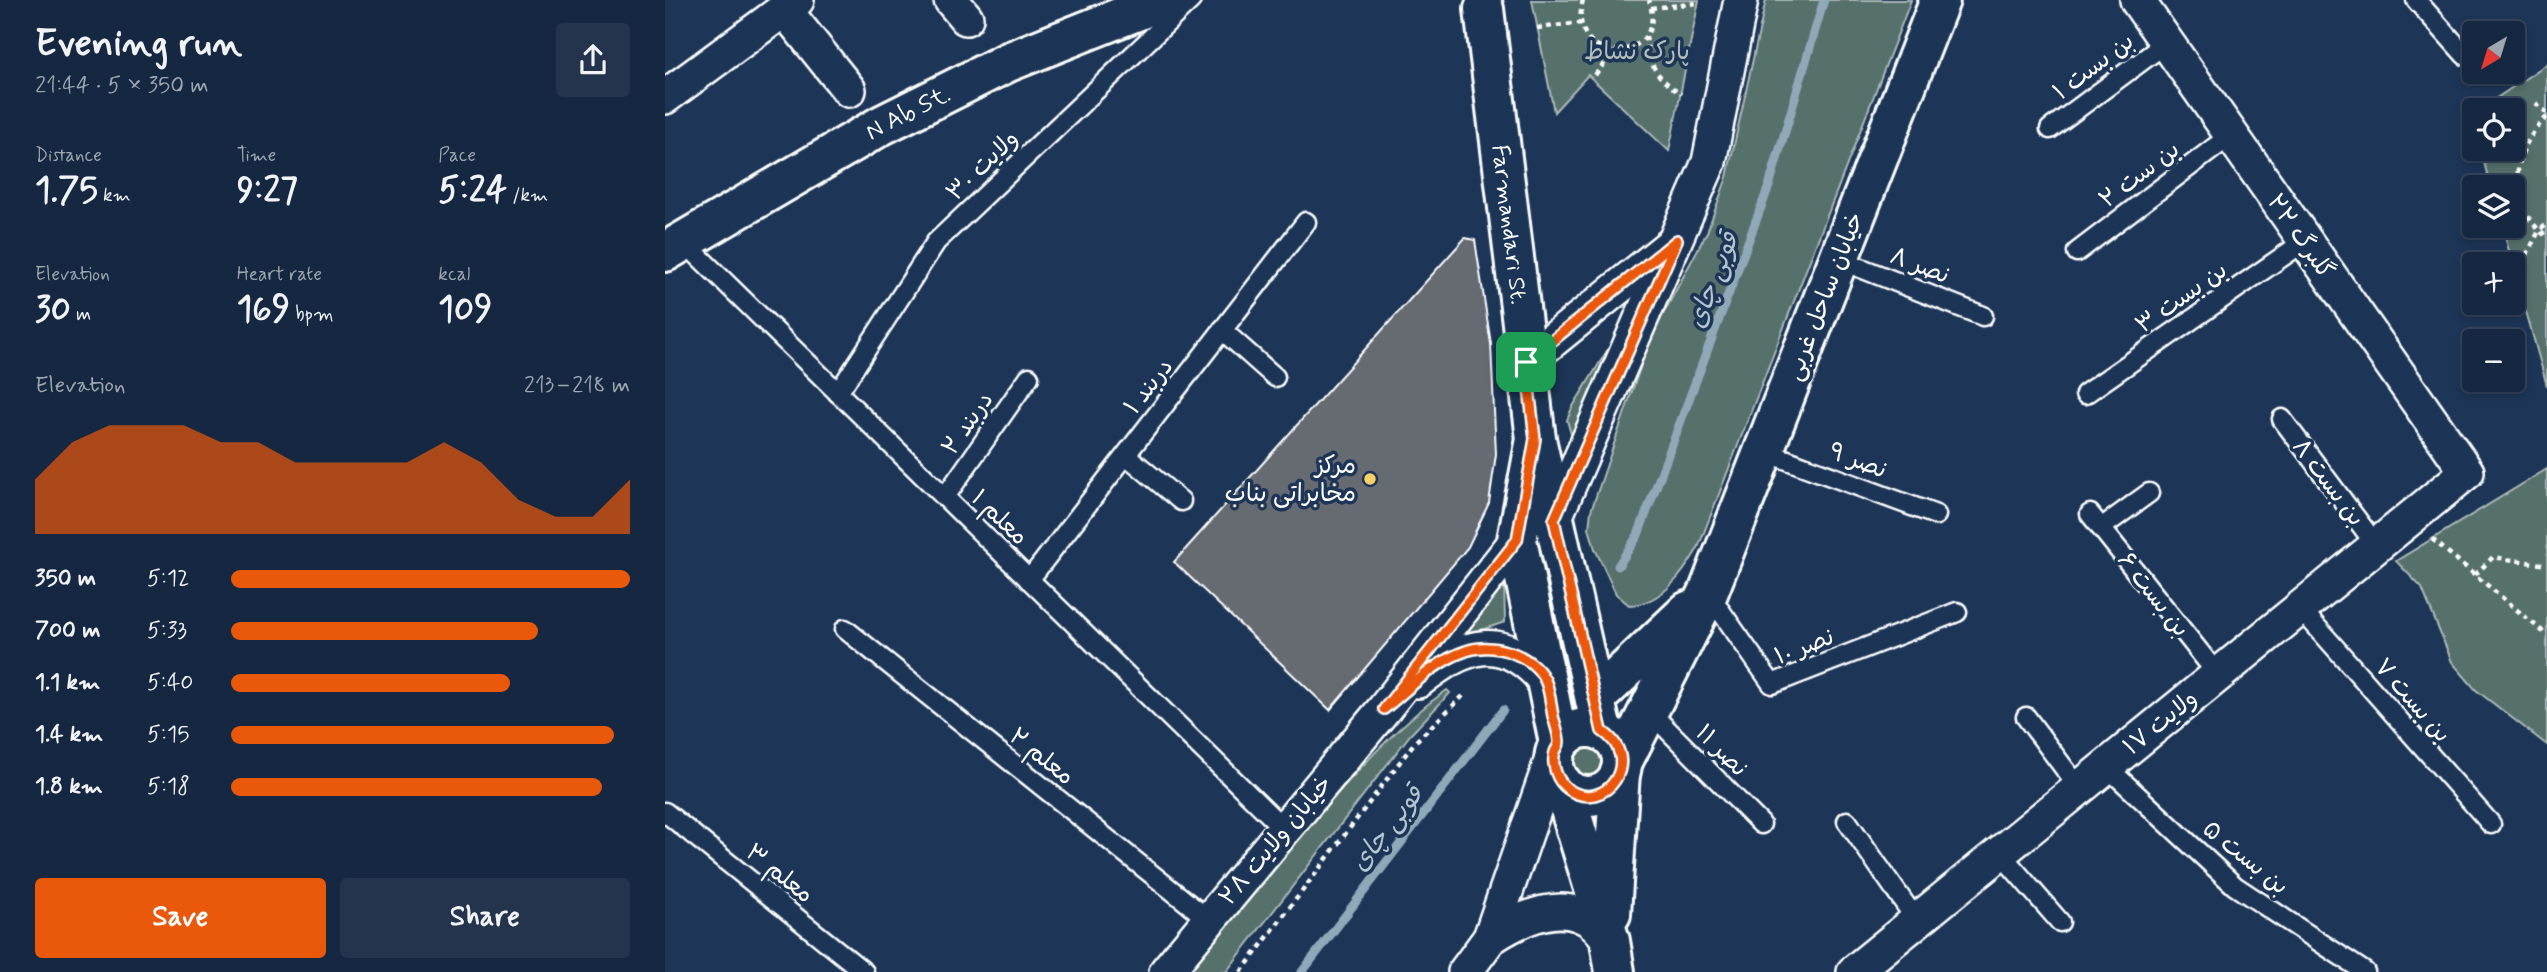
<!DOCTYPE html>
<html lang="en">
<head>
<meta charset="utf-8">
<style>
	:root { --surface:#162841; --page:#23344c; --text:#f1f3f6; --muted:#9ea6b1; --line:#35445a; --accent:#ea580c }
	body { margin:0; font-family:Mynerve,"Playpen Sans Arabic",sans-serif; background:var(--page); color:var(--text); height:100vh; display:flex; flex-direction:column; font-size:26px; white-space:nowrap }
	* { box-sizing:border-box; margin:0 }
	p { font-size:23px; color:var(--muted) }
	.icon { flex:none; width:38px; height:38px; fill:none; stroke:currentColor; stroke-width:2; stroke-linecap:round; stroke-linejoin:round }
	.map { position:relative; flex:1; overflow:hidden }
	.side { display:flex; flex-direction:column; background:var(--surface); width:665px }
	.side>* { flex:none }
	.needle { width:46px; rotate:218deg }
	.tools { position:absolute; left:1797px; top:21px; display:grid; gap:14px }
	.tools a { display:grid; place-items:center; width:63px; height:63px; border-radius:7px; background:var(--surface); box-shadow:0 4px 10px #0003,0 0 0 2px var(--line); font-size:35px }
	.pin { position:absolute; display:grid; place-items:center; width:60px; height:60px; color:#fff; margin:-30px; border-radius:14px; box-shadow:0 4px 10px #0006 }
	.round { display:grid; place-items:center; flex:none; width:74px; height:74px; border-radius:7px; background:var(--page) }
	.overview { display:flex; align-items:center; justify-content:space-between; height:119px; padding:0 35px }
	h1 { font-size:38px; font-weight:800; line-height:52px }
	.metrics { display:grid; grid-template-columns:repeat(3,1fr); gap:10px; height:119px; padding:7px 35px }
	.metrics div { display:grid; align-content:center }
	.metrics b { font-size:35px; font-weight:800 }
	.metrics small { font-size:19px; font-weight:400 }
	.metrics p { font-size:19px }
	.chart { height:196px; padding:14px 35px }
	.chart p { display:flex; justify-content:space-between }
	.chart svg { width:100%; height:126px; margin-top:7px; fill:var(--accent); opacity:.7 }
	.primary-button { display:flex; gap:14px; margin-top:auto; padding:14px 35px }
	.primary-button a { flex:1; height:80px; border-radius:7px; background:var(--accent); color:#fff; font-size:28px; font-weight:800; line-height:80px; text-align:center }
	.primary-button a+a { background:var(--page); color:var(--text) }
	ul { padding:0 35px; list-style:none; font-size:23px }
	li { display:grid; grid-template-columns:112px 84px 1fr; align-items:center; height:52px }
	li i { height:18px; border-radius:9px; background:var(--accent) }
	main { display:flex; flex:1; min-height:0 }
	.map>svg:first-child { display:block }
	.green { fill:#57706c; stroke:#abb8b6; stroke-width:2 }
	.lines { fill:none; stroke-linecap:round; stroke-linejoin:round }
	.stream { stroke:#8fa9b8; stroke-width:9 }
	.building { fill:#666a71; stroke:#fff; stroke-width:2 }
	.service-casing { stroke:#fff; stroke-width:23 }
	.minor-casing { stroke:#fff; stroke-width:38 }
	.secondary-casing { stroke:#fff; stroke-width:44 }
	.path { stroke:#fff; stroke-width:4.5; stroke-dasharray:5 5; stroke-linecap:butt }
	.service { stroke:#1d3557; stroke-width:18 }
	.minor { stroke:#1d3557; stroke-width:33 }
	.secondary { stroke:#1d3557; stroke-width:38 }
	.route-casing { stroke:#fff; stroke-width:14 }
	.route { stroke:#ea580c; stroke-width:9 }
	.poi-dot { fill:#ffd166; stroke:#1d3557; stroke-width:2.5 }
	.labels { text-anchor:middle; stroke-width:7; stroke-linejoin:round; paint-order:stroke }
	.park-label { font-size:24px; fill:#b3bfbd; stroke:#1d3557 }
	.street-label { font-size:24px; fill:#fff; stroke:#1d3557 }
	.poi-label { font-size:24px; fill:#fff; stroke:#1d3557; text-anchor:end }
	.water-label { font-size:26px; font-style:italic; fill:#b4c6d0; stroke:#1d3557 }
</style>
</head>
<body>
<main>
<section class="side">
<div class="overview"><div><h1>Evening run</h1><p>21:44 · 5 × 350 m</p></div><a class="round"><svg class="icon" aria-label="share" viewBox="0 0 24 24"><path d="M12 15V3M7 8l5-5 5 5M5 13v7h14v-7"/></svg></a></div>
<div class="metrics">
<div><p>Distance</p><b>1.75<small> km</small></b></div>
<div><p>Time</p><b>9:27</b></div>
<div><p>Pace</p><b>5:24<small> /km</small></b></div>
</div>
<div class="metrics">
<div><p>Elevation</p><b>30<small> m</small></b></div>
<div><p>Heart rate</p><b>169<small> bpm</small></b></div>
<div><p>kcal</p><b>109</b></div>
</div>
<div class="chart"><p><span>Elevation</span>213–218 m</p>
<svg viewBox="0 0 160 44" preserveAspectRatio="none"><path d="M0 44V25L10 12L20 6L30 6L40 6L50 12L60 12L70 19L80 19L90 19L100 19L110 12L120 19L130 32L140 38L150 38L160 25V44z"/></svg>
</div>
<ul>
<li><b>350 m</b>5:12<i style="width:100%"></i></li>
<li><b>700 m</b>5:33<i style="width:77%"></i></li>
<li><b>1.1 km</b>5:40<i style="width:70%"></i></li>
<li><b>1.4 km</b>5:15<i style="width:96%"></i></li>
<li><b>1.8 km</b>5:18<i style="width:93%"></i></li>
</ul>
<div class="primary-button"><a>Save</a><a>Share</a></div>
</section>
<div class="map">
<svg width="1882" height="972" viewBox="0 0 1882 972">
	<rect width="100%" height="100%" fill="#1d3557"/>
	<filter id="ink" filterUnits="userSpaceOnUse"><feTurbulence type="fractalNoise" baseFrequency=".0143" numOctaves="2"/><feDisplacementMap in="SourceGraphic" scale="14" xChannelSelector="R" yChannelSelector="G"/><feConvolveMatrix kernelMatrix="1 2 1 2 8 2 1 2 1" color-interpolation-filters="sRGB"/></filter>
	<g filter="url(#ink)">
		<g class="green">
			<polygon points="867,0 1034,0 1004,151 923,75 889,112"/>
			<path d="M1101 0H1246L1033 548C1018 574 997 604 964 605L951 594 930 549 924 528 926 511 985 339 1042 232 1062 177Z"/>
			<polygon points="1882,64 1882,386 1837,226 1848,226 1848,187 1826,187 1815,149 1848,149 1848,110 1814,110"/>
			<polygon points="962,318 908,441 902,420 907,408"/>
			<polygon points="1882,469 1882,745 1811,690 1787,662 1757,588 1731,561"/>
			<polygon points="885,569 908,674 896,674 876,574"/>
			<polygon points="839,582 840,622 783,641"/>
			<path d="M782 690 785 693 745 735 561 972H518C560 920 604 871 648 821 690 774 730 726 782 690Z"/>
			<polygon points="918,736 927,736 947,751 937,783 929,787 914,786 897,757 909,740"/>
		</g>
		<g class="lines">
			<g class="stream">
				<polyline points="953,566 973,535 1104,186 1159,0"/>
				<polyline points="637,972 838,710"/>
			</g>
		</g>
		<polygon class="building" points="800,238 810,240 826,344 831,454 824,503 803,547 665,710 509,562"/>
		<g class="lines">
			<g class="service-casing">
				<g id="service">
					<polyline points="1751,0 1800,55"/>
					<polyline points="1385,129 1501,43"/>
					<polyline points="17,240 619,829"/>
					<polyline points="1412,252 1566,135"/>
					<polyline points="1173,259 1318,316"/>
					<polyline points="557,330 610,377"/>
					<polyline points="173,393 271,242 526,0"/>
					<polyline points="1420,394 1640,241"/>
					<polyline points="1617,419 1711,545"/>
					<polyline points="1098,451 1271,515"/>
					<polyline points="461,455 516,501"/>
					<polyline points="280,497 364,377"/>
					<polyline points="1425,514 1553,675"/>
					<polyline points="1436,528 1484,493"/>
					<polyline points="364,580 641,222"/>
					<polyline points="1043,593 1107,684 1292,612"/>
					<polyline points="1635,608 1826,824"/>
					<polyline points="180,629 544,920"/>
					<polyline points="983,710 1096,824"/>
					<polyline points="1361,717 1414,788"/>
					<polyline points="1441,766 1570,886 1700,972"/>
					<polyline points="0,812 199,972"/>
					<polyline points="1182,821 1252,921"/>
					<polyline points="1335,853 1395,922"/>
				</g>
			</g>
			<g class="minor-casing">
				<g id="minor">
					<polyline points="286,0 301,18"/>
					<polyline points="119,9 184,90"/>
					<polyline points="0,97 132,0"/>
					<polyline points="861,362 1007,244"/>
					<polyline points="889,520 1044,162 1076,0"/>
					<path d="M753 681C800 643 838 630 881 682"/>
					<path d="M825 938C854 919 898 896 930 924 935 928 940 935 945 941"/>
					<polyline points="501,972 719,709 852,540"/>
					<polyline points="800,972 825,938 889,753"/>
					<polyline points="1189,972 1802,472 1472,0"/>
				</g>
			</g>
			<g class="secondary-casing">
				<g id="secondary">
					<path id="s1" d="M819 9 871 439"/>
					<path id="s2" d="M0 252 217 125 343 62 499 0"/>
					<polyline points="930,699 1023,611"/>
					<circle cx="923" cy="762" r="34"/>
					<polyline points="894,743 852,540 871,439 937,731"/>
					<polyline points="957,763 1043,593 1275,0"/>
					<polyline points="897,783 945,941 950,972"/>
					<polyline points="946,914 955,772"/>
				</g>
			</g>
			<g class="path">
				<path d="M918 0C899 68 1005 66 984 0"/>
				<polyline points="986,8 1034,3"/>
				<polyline points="872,28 916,23"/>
				<path d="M981 36C984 66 991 77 1016 94"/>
				<polyline points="930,75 949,51"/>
				<polyline points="1871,103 1882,113"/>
				<path d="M1882 117C1846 151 1839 203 1882 237"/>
				<polyline points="1857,264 1874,231 1882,224"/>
				<polyline points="1767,539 1882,635"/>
				<polyline points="1810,575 1828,557 1882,565"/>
				<polyline points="576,972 750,742 798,696"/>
			</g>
			<use href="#service" class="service"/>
			<use href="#minor" class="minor"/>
			<use href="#secondary" class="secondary"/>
		</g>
	</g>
	<g class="lines" filter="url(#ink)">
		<g class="route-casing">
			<path id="route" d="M1012 240 889 520 937 731C980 759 940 815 903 789 892 781 886 765 890 752 892 747 894 747 894 742 894 734 890 724 888 716 886 706 885 694 882 685 872 655 828 641 801 651 770 661 744 689 719 709L852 540 870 439 861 362Z"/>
		</g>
		<use href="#route" class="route"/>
	</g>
	<circle class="poi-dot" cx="705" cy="479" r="7"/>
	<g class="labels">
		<g class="park-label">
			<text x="972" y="59">پارک نشاط</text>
		</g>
		<g class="street-label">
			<text transform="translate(1428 66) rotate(-37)" y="8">بن بست ۱</text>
			<text dy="8" stroke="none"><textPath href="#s2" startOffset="280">N Ab St.</textPath></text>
			<text transform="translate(317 165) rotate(-44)" y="8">ولایت ۳۰</text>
			<text transform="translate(1474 174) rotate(-37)" y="8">بن ست ۲</text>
			<text dy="8" stroke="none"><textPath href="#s1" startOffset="217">Farmandari St.</textPath></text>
			<text transform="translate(1636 236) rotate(55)" y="8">گلبرگ ۲۲</text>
			<text transform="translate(1255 265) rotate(21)" y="8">نصر ۸</text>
			<text transform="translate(1159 296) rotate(-69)" y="8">خیابان ساحل غربی</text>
			<text transform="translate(1516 297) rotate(-35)" y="8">بن بست ۳</text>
			<text transform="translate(483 386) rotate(-52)" y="8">دربند ۱</text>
			<text transform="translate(302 423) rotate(-55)" y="8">دربند ۲</text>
			<text transform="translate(1193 460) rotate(21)" y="8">نصر ۹</text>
			<text transform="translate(1664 482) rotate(53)" y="8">بن بست ۸</text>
			<text transform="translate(335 517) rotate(44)" y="8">معلم ۱</text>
			<text transform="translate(1489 594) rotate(52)" y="8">بن بست ۶</text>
			<text transform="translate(1139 646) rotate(-21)" y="8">نصر ۱۰</text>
			<text transform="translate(1748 700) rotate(49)" y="8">بن بست ۷</text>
			<text transform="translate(1495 722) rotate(-39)" y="8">ولایت ۱۷</text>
			<text transform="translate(1057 750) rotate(45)" y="8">نصر ۱۱</text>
			<text transform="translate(377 756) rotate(39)" y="8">معلم ۲</text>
			<text transform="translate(610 840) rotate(-50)" y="8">خیابان ولایت ۲۸</text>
			<text transform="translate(1581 857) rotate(39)" y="8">بن بست ۵</text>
			<text transform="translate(115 873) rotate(39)" y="8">معلم ۳</text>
		</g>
		<g class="poi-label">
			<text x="691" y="473">مرکز<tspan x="691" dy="28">مخابراتی بناب</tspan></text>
		</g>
		<g class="water-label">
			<text transform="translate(1047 280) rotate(-69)" y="9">قوبی چای</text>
			<text transform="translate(721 828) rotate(-52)" y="9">قوبی چای</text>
		</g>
	</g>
</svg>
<div class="tools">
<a><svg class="needle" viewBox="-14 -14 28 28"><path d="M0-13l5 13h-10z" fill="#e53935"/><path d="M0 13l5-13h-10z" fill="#9ea6b1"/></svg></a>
<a><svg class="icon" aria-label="locate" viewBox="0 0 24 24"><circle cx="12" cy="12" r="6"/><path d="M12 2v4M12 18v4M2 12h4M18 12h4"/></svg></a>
<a><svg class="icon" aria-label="layers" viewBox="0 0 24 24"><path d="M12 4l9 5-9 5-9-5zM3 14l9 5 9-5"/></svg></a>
<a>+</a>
<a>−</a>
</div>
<div class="pin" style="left:861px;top:362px;background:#1e9e55"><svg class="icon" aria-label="arrive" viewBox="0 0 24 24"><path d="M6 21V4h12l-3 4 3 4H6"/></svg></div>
</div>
</main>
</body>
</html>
